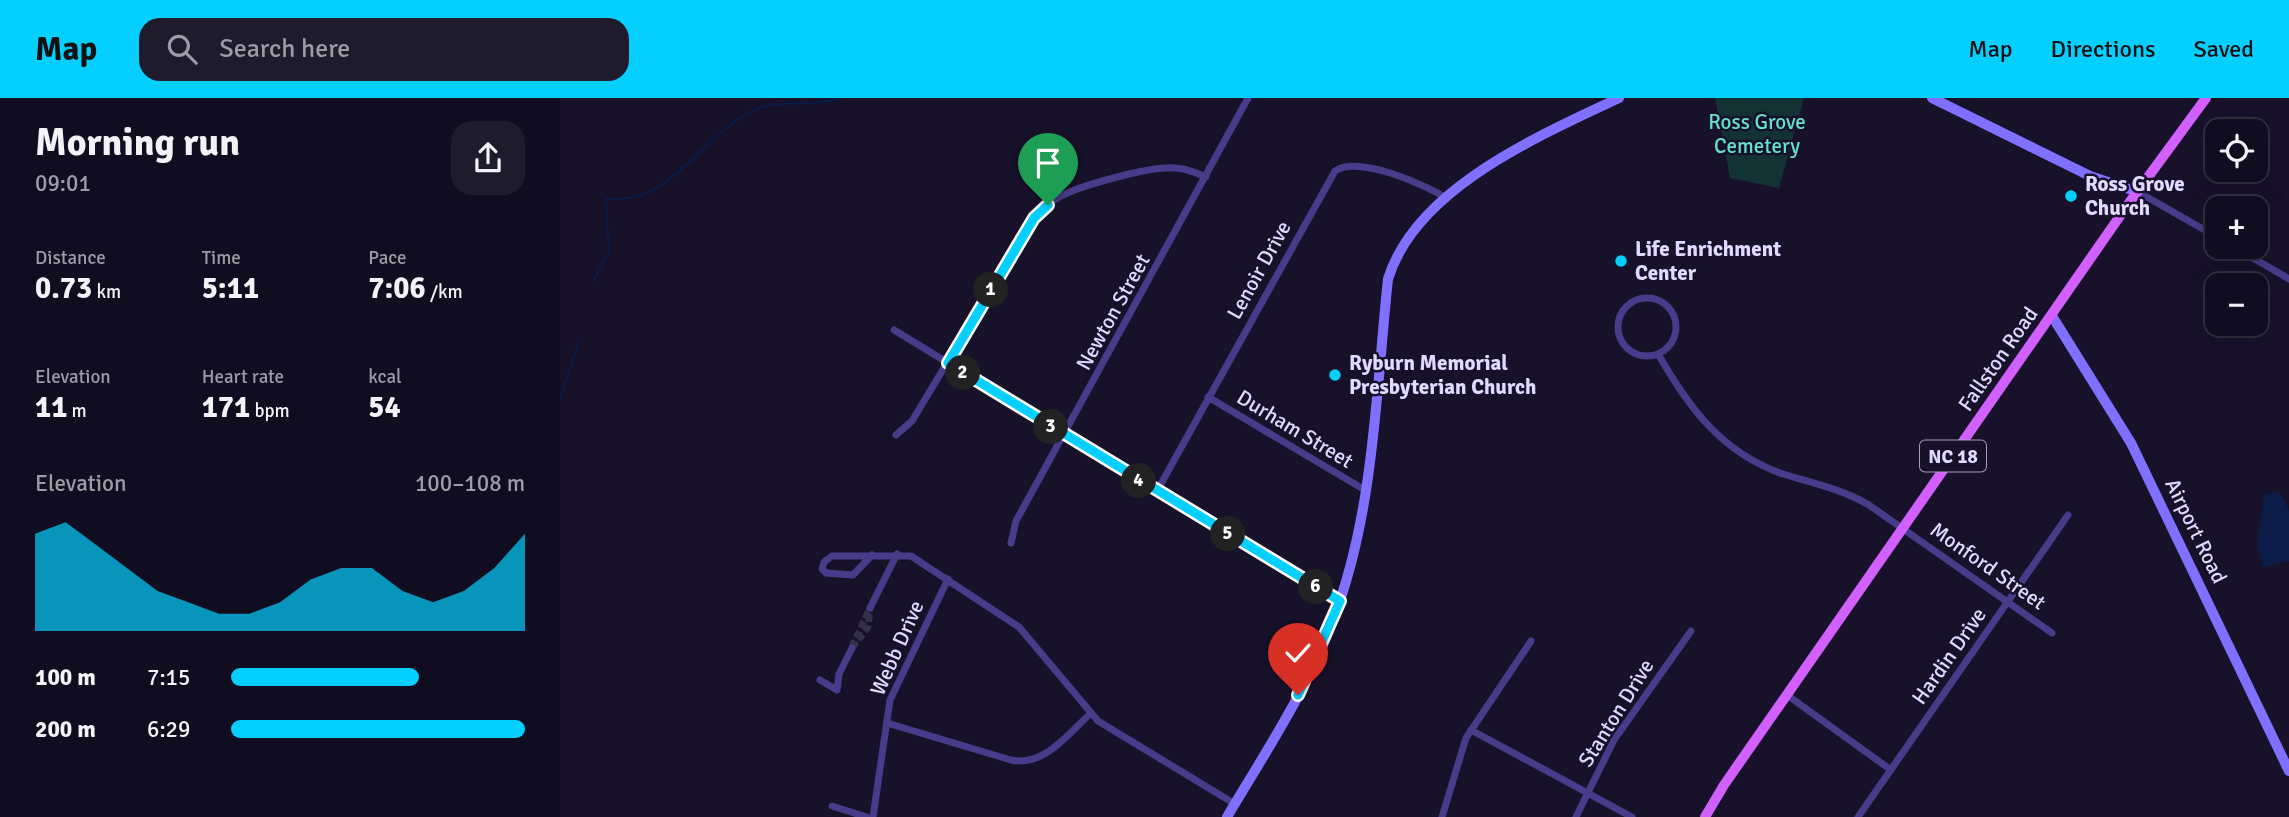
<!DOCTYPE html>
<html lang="en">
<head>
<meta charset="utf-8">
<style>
	:root { --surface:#110d20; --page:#1e1b2d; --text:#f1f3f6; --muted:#9c9ca5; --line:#302d3e; --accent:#05cfff }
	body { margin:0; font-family:Signika,sans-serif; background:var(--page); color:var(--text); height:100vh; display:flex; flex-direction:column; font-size:26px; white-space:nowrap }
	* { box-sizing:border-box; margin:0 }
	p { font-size:23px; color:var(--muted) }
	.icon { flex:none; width:38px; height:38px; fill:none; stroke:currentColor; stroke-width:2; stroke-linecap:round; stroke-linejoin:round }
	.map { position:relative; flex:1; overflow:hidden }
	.drawer { display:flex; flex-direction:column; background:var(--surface); width:560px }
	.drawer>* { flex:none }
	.controls { position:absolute; left:1645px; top:21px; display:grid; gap:14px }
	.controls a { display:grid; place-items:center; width:63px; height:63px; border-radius:14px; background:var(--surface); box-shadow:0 7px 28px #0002,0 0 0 2px var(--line); font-size:35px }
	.pin { position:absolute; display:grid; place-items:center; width:60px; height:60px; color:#fff; margin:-72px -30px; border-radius:50% 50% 50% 0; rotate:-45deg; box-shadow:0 0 7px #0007 }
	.pin .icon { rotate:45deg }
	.km { position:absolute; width:35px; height:35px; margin:-18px; border-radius:50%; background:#222; color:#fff; font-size:19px; line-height:35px; text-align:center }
	.round { display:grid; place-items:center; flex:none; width:74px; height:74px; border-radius:21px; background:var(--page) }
	.summary { display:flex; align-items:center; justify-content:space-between; height:119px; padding:0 35px }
	h1 { font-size:38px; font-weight:800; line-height:52px }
	.stats { display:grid; grid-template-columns:repeat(3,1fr); gap:10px; height:119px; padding:7px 35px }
	.stats div { display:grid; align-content:center }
	.stats b { font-size:30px; font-weight:800 }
	.stats small { font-size:19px; font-weight:400 }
	.stats p { font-size:19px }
	.chart { height:196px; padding:14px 35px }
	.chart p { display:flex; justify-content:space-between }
	.chart svg { width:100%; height:126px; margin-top:7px; fill:var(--accent); opacity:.7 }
	ul { padding:0 35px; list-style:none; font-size:23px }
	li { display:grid; grid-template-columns:112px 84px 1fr; align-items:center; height:52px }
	li i { height:18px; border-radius:9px; background:var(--accent) }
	header { display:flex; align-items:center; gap:42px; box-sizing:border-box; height:98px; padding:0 35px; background:var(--accent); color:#111 }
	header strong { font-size:33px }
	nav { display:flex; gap:38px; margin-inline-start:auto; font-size:24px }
	.search { width:490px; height:63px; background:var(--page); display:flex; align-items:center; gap:18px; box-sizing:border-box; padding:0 24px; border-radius:21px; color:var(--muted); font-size:26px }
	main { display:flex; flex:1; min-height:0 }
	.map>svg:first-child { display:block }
	.green { fill:#133234 }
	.water { fill:#0b1c49 }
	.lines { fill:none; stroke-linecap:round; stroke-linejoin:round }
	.stream { stroke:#0b1c49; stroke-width:2 }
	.street-tunnel { stroke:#352f4a; stroke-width:7; stroke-dasharray:7 3.5; stroke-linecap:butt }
	.street { stroke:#463c89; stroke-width:7 }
	.secondary { stroke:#8170ff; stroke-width:10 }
	.primary { stroke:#d260ff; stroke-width:10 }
	.route-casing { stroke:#fff; stroke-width:14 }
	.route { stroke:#05cfff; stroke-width:9 }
	.poi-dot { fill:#05cfff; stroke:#17112a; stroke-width:2.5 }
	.labels { text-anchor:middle; stroke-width:5; stroke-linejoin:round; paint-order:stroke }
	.shield { fill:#17112a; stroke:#a49dbf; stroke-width:2 }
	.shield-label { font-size:19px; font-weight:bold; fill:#e1d9ff }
	.park-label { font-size:21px; fill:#64e1cd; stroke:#17112a }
	.poi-label { font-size:21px; font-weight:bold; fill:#e1d9ff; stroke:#17112a; text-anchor:start }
	.street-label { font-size:21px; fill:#e1d9ff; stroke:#17112a }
</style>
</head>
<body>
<header>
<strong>Map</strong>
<div class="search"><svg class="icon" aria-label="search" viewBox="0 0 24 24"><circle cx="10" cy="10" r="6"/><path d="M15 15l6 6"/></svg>Search here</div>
<nav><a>Map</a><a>Directions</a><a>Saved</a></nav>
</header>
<main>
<section class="drawer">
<div class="summary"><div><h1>Morning run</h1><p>09:01</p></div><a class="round"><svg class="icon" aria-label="share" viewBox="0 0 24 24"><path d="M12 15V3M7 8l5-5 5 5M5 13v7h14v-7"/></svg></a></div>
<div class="stats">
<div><p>Distance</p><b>0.73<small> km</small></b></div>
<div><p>Time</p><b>5:11</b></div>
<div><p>Pace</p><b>7:06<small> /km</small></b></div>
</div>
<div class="stats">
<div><p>Elevation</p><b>11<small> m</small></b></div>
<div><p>Heart rate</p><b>171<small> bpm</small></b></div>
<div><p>kcal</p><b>54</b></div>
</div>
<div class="chart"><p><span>Elevation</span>100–108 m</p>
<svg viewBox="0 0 160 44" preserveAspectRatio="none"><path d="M0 44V10L10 6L20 14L30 22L40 30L50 34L60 38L70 38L80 34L90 26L100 22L110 22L120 30L130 34L140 30L150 22L160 10V44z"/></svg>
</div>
<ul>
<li><b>100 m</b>7:15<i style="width:64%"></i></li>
<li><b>200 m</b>6:29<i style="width:100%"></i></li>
</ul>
</section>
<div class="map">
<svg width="1729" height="719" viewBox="0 0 1729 719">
	<rect width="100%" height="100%" fill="#17112a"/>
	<polygon class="green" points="1155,0 1244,0 1219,90 1170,80"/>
	<polygon class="water" points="1719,394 1729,412 1729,463 1702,469 1697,445 1704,396"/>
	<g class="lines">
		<g class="stream">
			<path d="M34 182 49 154 46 100C110 111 142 35 194 12 221 0 252 10 279 0"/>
			<polyline points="0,300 19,243"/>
		</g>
		<g class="street-tunnel">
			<polyline points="292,549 310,510"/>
			<polyline points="292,550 308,529 310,510"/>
		</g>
		<g class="street">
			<polyline points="1578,94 1657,139"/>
			<polyline points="1674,149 1729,181"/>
			<circle cx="1087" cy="229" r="29"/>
			<polyline points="334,232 780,503"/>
			<path d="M1098 256C1129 310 1162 355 1223 376 1253 385 1282 391 1309 407L1492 535"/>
			<polyline points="648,299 805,392"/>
			<path d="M336 337 352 323 474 120C482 112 490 104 499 99 521 87 591 68 615 70 626 70 636 75 646 79"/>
			<path d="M597 393 775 73C798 57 864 86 886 100"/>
			<polyline points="451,445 456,423 688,0"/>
			<polyline points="312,457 293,477 266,475 262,471 264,464 272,458 351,458 459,529 538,623 675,706"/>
			<polyline points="310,510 337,456"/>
			<polyline points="260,582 277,592 279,576 292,550"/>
			<polyline points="1227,597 1331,672"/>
			<path d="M327 625 451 662C484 669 508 636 530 616"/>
			<polyline points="911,632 1072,719"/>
			<polyline points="272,708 307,719"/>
			<polyline points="313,719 330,602 388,481"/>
			<polyline points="882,719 906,640 971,543"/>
			<polyline points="1016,719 1054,642 1131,533"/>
			<polyline points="1298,719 1508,417"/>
		</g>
		<g class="secondary">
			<polyline points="1372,0 1530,78 1578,94"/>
			<polyline points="1492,218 1571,345 1729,673"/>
			<path d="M667 719C705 655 747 592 773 522 814 416 816 293 828 181 856 90 979 38 1059 0"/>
		</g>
		<polyline class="primary" points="1145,719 1164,687 1569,105 1646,0"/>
	</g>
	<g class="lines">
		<g class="route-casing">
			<polyline id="route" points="488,107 474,120 388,265 780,503 738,597"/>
		</g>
		<use href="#route" class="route"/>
	</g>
	<g class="poi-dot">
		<circle cx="1511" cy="98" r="7"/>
		<circle cx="1061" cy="163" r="7"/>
		<circle cx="775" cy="277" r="7"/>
	</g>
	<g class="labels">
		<rect class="shield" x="1360" y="342.5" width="66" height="31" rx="5"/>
		<g class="shield-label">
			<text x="1393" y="365">NC 18</text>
		</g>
		<g class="park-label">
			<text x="1197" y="31">Ross Grove<tspan x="1197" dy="24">Cemetery</tspan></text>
		</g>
		<g class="poi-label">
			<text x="1525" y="93">Ross Grove<tspan x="1525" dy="24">Church</tspan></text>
			<text x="1075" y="158">Life Enrichment<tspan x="1075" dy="24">Center</tspan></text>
			<text x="789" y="272">Ryburn Memorial<tspan x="789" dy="24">Presbyterian Church</tspan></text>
		</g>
		<g class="street-label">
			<text transform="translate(699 172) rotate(-61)" y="7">Lenoir Drive</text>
			<text transform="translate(553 214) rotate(-61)" y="7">Newton Street</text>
			<text transform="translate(1438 261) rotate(-55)" y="7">Fallston Road</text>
			<text transform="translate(735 331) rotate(31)" y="7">Durham Street</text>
			<text transform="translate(1636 433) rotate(64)" y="7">Airport Road</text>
			<text transform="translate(1428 468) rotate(35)" y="7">Monford Street</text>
			<text transform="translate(337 550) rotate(-66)" y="7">Webb Drive</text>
			<text transform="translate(1389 558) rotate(-55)" y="7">Hardin Drive</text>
			<text transform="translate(1056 615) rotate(-58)" y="7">Stanton Drive</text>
		</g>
	</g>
</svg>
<div class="controls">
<a><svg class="icon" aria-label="locate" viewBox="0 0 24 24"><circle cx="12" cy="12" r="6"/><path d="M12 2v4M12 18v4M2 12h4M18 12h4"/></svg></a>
<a>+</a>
<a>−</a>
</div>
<div class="pin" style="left:488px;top:107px;background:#1e9e55"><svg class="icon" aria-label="arrive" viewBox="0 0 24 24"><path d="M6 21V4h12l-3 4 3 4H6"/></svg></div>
<div class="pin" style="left:738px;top:597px;background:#d93025"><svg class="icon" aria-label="check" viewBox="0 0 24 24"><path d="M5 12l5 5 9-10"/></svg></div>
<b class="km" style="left:431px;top:192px">1</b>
<b class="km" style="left:403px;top:275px">2</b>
<b class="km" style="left:491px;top:329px">3</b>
<b class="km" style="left:579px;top:383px">4</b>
<b class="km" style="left:668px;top:436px">5</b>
<b class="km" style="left:756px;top:489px">6</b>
</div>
</main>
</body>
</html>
